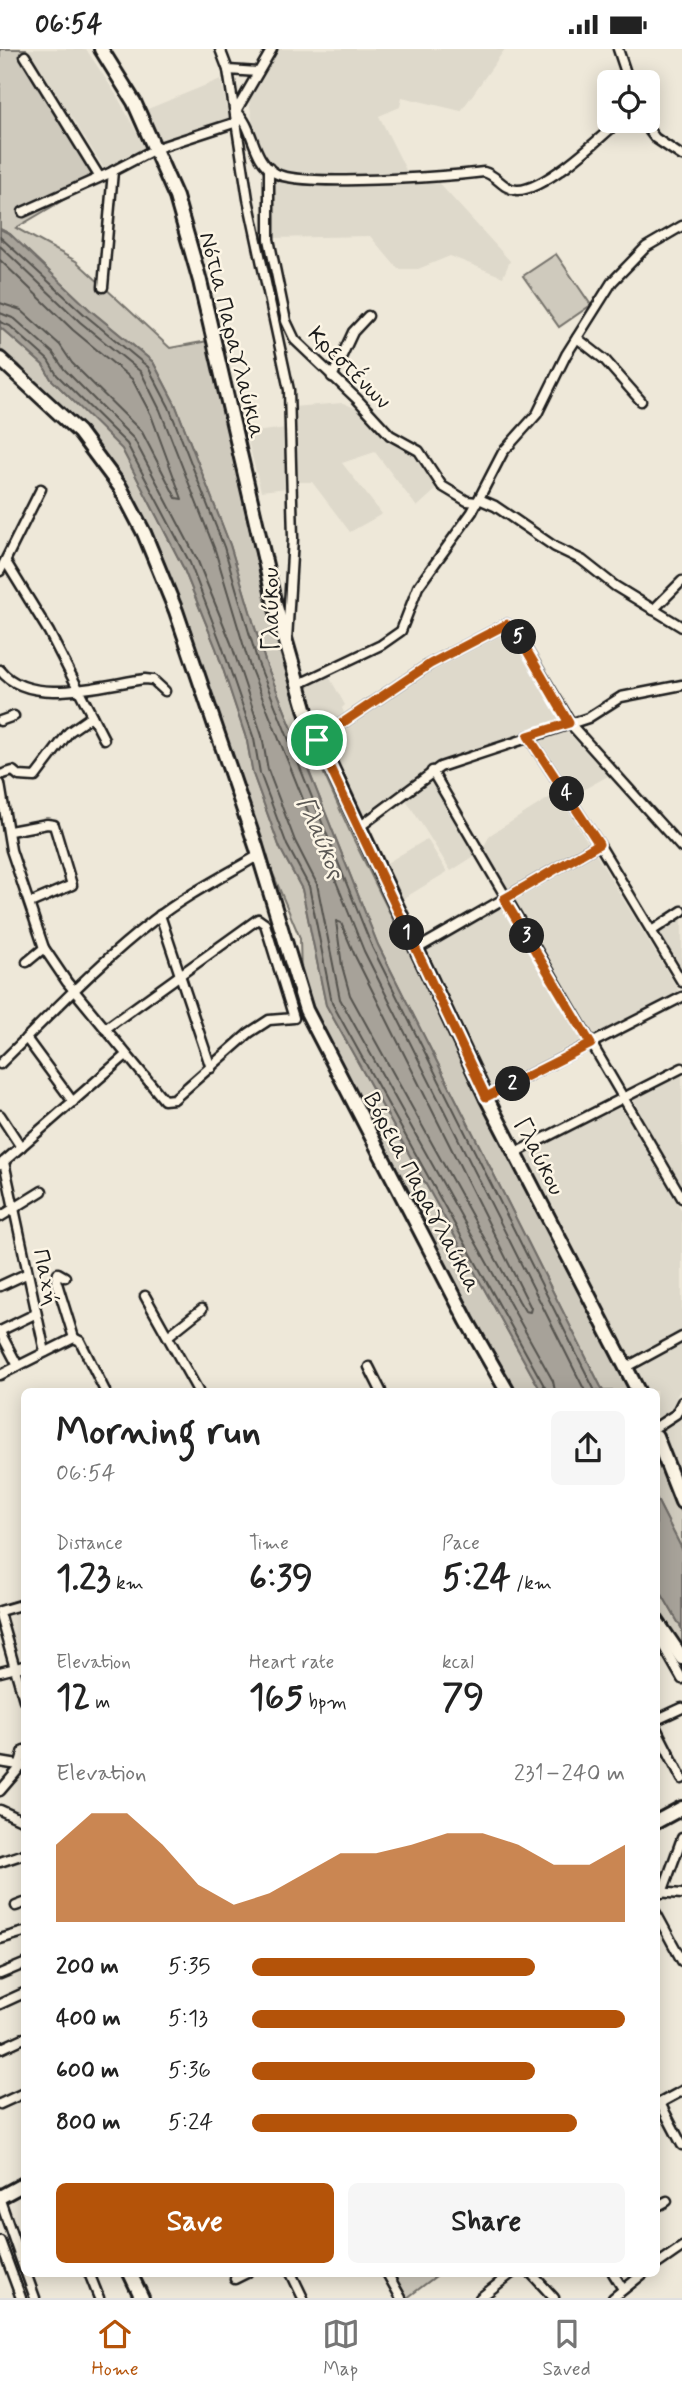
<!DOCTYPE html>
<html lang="en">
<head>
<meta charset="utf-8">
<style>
	:root { --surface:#fff; --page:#f6f6f6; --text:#222; --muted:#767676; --line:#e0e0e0; --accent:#b45309 }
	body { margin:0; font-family:Mynerve,sans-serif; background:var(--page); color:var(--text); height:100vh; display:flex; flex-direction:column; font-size:26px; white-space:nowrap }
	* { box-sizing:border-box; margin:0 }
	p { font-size:23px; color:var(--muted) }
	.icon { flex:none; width:38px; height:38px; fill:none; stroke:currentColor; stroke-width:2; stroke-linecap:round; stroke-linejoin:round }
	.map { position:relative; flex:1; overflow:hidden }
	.drawer { position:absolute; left:21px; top:1339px; width:639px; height:889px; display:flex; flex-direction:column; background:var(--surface); border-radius:10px; box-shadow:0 4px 18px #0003 }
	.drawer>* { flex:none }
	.controls { position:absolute; left:597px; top:21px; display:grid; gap:14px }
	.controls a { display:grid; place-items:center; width:63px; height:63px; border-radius:10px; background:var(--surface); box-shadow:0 4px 18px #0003; font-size:35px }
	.pin { position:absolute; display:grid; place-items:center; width:60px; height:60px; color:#fff; margin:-30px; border:4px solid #fff; border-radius:50%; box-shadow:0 2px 7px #0007 }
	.km { position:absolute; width:35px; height:35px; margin:-18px; border-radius:50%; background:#222; color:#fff; font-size:19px; line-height:35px; text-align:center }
	.round { display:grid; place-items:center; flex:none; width:74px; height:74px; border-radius:10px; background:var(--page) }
	.head { display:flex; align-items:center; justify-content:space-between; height:119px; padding:0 35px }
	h1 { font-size:38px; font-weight:800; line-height:52px }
	.stats { display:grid; grid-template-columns:repeat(3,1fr); gap:10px; height:119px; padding:7px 35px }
	.stats div { display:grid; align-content:center }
	.stats b { font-size:35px; font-weight:800 }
	.stats small { font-size:19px; font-weight:400 }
	.stats p { font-size:19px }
	.chart { height:196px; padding:14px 35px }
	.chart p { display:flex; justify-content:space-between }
	.chart svg { width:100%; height:126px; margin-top:7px; fill:var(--accent); opacity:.7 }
	.button { display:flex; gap:14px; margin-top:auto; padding:14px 35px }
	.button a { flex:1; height:80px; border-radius:10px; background:var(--accent); color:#fff; font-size:28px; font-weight:800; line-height:80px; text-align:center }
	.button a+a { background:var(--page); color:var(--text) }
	ul { padding:0 35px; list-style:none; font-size:23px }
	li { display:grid; grid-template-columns:112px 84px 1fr; align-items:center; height:52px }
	li i { height:18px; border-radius:9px; background:var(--accent) }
	.status { display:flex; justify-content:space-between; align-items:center; height:49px; padding:0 35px; background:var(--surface); direction:ltr }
	.status svg { height:19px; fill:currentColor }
	.dock { display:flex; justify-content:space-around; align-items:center; height:98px; border-top:2px solid var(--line); background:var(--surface); font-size:19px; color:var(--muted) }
	.dock a { display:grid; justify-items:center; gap:4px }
	.dock .on { color:var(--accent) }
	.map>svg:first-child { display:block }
	.built { fill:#ded9cb }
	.green { fill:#cfcabd; stroke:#76736c; stroke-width:2 }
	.water { fill:#a7a299; stroke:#6f6c67; stroke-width:2 }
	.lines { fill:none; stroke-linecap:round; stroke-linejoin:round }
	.shore { stroke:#54524e; stroke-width:2 }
	.street-casing { stroke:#1c1c1c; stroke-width:13 }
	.secondary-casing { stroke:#1c1c1c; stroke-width:18 }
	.primary-casing { stroke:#1c1c1c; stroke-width:18 }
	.street { stroke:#fcf5e5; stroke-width:8 }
	.secondary { stroke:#fcf5e5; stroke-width:12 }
	.primary { stroke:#fcf5e5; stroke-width:12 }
	.route-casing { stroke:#fff; stroke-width:14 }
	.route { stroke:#b45309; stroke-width:9 }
	.labels { text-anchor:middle; stroke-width:5; stroke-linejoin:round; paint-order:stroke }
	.street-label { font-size:23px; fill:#1c1c1c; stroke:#fcf5e5 }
	.water-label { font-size:24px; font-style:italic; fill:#5b5854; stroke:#fcf5e5 }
</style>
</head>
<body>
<div class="status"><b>06:54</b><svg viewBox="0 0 49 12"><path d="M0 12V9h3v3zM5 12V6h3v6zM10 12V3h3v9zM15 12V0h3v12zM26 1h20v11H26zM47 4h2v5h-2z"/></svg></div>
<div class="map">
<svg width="682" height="2249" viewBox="0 0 682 2249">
	<rect width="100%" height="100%" fill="#eee8d9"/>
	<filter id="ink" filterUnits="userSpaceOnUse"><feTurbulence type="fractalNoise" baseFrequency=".0143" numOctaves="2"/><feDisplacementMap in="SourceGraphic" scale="14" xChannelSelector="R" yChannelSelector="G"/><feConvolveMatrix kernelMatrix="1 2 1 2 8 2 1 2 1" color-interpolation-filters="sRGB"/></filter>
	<g filter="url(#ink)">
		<g class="built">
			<polygon points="28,0 86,0 117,47 145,99 105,121"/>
			<polygon points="275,0 505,0 461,62 402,48 400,58 379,67 408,125 344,129 278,124 256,94 248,45"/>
			<polygon points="221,30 229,69 159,94 143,62"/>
			<polygon points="270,128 292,131 436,131 510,212 503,228 450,207 418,220 398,220 370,187 271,189"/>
			<polygon points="343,354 365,363 390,392 416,402 438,439 417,458 375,403 342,414 382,465 350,483 312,433 294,433 293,415 296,412 292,358"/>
			<polygon points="286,379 287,439 261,442 246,384"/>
			<polygon points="507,578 559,670 433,716 363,766 328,690 430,622"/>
			<polygon points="327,624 345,656 342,659 345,666 316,686 298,639"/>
			<polygon points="564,679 608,727 572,747 537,690"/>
			<polygon points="431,733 476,806 451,822 405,749"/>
			<polygon points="557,744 589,795 506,842 483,799 490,786"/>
			<polygon points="427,790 447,823 401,851 380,818"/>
			<polygon points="595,804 679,942 593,987 513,852"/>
			<polygon points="501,858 581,991 492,1038 424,901"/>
			<polygon points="682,868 682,926 657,885"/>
			<polygon points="682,1024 682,1136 631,1050"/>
			<polygon points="620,1055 682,1162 682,1281 630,1309 550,1151 531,1116 526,1115 522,1107"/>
			<polygon points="682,1295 682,1337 671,1359 661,1368 656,1367 656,1342 645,1342 635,1321"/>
			<polygon points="676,1370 682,1371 682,1446 658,1383"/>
		</g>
		<g class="green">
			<polygon points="0,0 26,0 104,127 16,179 76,212 170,299 208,292 268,562 301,674 352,787 505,1098 632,1342 603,1342 378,896 265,612 230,496 175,355 153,313 90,261 10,185 0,180"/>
			<polygon points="556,205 591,256 559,278 523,227"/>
			<polygon points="0,278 43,316 51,330 122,400 183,518 216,599 247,692 253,725 280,799 302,840 326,956 541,1342 517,1342 488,1294 315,970 301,927 300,889 252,775 186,579 111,423 19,316 0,301"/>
			<polygon points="656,1400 682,1464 682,1500 656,1449"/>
			<polygon points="656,1535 682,1580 682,1599 656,1561"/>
			<polygon points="391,2224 440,2224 407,2249"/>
		</g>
		<g class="water">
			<polygon points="0,180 10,185 90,261 153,313 175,355 230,496 265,612 378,896 603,1342 541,1342 326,956 302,840 280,799 253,725 247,692 216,599 183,518 122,400 51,330 43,316 0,278"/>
			<polygon points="656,1449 682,1500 682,1580 656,1535"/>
		</g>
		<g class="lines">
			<g class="shore">
				<polyline points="0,188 85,266 148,318 169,358 224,498 258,614 372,898 595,1342"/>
				<polyline points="0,197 80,273 141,323 160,361 215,501 250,618 364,902 585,1342"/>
				<polyline points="0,211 73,281 132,330 151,366 182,450 176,449 142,383 72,314 60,296 21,261 0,254"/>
				<polyline points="0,264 15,270 53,304 64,320 134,390 197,510 231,594 262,687 268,721 295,792 317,835 340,950 553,1332 555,1342"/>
				<polyline points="0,273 10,277 48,311 57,326 127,395 190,514 222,597 254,690 260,724 287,796 309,837 332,954 547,1342"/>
				<polygon points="336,872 341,874 355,907 531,1259 530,1263 525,1262 519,1252 350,946 342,917"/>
			</g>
			<g class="street-casing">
				<g id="street">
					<polyline points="220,0 228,21 248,150 289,341 293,489 287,591"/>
					<path d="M272 0 236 62C255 79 251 110 275 124 298 139 451 127 484 123 497 126 502 140 517 141 544 142 599 90 619 72"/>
					<polyline points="618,0 629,33"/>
					<polyline points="25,7 99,127"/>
					<polyline points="228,21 258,23"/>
					<polyline points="642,72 655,89 682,107"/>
					<polyline points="269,119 269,190 286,272 295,291 357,350 390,386 419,402 442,437 467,452 477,453"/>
					<polyline points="23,163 112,123"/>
					<polyline points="103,238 113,122 157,99 237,73"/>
					<polyline points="577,289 605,311 641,352"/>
					<polyline points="332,328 353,283 368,267"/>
					<polyline points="479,450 495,457 555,498 582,511 615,537 682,578"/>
					<polyline points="6,513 49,583 104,690"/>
					<polyline points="0,522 41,440"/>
					<polyline points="653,561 682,532"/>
					<path d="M0 621C30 659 105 635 145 630L153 631 165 642"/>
					<polyline points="297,636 381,596 401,582 418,538 472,463 503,403 537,365 566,306 612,233 646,198 682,177"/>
					<polyline points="0,672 14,667"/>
					<polyline points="528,687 599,795 682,933"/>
					<polyline points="317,691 430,615 507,575 516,583 574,679 682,799"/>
					<polyline points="432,722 682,1149"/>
					<polyline points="0,726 13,722 19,727 35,728 69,683 92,667"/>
					<polyline points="0,735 11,801 44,899 67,933 164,1051 174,1050 249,984 269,971 294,969 265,875 258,870 105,980"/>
					<polyline points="358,779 440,718 588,669 621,648 682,636"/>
					<polyline points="10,782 47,775 54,776 72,836 30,854"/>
					<polyline points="160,866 211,1019"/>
					<polyline points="653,881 682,862"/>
					<polyline points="415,901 599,795"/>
					<polyline points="27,913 44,899"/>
					<polyline points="26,989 73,1053"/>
					<path d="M0 1015C50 966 98 914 154 871 186 846 224 827 259 806"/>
					<polyline points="486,1048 682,948"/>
					<polyline points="0,1066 21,1098"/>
					<polyline points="515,1104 682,1019"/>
					<polyline points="4,1113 45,1303"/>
					<polyline points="0,1116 126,1006"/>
					<polyline points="0,1168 42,1142"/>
					<polyline points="65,1228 58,1224 56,1231 74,1289"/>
					<polyline points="0,1237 26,1225"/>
					<polyline points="145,1247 198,1342"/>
					<polyline points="0,1282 35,1265"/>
					<polyline points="0,1283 18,1317"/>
					<polyline points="168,1287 202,1260"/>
					<polyline points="74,1289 80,1292 105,1342"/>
					<polyline points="369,1318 381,1342"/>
					<polyline points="627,1318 682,1288"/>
					<polyline points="0,1326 74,1289"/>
					<polyline points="656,1378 676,1365 682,1353"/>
					<polyline points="0,1562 24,1555"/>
					<polyline points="0,1567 24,1651"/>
					<polyline points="657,1586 682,1630"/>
					<polyline points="0,1623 24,1617"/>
					<polyline points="656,1671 682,1659"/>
					<polyline points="656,1679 682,1730"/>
					<polyline points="0,1713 24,1717"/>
					<polyline points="0,1742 18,1721 24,1701"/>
					<polyline points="0,1761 24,1772"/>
					<polyline points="0,1813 24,1805"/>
					<polyline points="657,1843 682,1845"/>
					<polyline points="662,1844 682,1789"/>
					<polyline points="16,1857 24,1854"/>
					<polyline points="656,1864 682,1912"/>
					<polyline points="0,1890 24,1883"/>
					<polyline points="0,1925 24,1915"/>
					<polyline points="0,1955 24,1944"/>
					<polyline points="0,2000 24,1989"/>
					<polyline points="660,2054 682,2096"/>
					<polyline points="0,2055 24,2044"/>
					<polyline points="656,2056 682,2042"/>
					<polyline points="0,2151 24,2220"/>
					<polyline points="656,2158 667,2152"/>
					<polyline points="0,2192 21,2249"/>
					<polyline points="656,2216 682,2198"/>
					<polyline points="26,2224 35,2249"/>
					<polyline points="89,2224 99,2249"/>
					<polyline points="291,2224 303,2249"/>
					<polyline points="387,2224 401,2249"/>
					<polyline points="531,2224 554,2249"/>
					<polyline points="613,2224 623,2240"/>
					<polyline points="235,2230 247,2224"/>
					<polyline points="480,2249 512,2224"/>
					<polyline points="613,2249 644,2224"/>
				</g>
			</g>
			<g class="secondary-casing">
				<polyline id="secondary" points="130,2224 142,2249"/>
			</g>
			<g class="primary-casing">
				<g id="primary">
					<polyline points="101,0 134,53 176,148 200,232 274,551 307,666 486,1048 638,1342"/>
					<polyline points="0,310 79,383 120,438 144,484 176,562 256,797 306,961 467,1272 507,1342"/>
					<polyline points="656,1387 682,1453"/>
					<polyline points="656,1571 682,1609"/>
					<polyline points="656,1773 682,1759"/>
					<polyline points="0,2148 24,2135"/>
				</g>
			</g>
			<use href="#street" class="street"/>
			<use href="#secondary" class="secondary"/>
			<use href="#primary" class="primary"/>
		</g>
	</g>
	<g class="lines" filter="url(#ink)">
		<g class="route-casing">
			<polygon id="route" points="507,575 516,583 569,674 528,687 599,795 504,850 591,995 486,1048 317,691 430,615"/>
		</g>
		<use href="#route" class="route"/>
	</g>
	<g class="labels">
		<g class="street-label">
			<text transform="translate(233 286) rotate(76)" y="8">Νότια Παραγλαύκια</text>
			<text transform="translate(350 318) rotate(45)" y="8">Κρεστένων</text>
			<text transform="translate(270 560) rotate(-90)" y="8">Γλαύκου</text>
			<text transform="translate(540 1107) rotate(63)" y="8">Γλαύκου</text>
			<text transform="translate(423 1143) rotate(62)" y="8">Βόρεια Παραγλαύκια</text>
			<text transform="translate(47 1228) rotate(78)" y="8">Παχή</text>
		</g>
		<g class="water-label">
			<text transform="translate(321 788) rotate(67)" y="8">Γλαύκος</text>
		</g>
	</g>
</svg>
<div class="controls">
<a><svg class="icon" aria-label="locate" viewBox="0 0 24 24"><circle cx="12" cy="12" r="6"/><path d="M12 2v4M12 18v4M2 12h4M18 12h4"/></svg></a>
</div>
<div class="pin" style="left:317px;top:691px;background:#1e9e55"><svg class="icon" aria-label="arrive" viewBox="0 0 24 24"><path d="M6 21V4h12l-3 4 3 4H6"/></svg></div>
<b class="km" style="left:407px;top:884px">1</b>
<b class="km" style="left:513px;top:1035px">2</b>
<b class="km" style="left:527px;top:887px">3</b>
<b class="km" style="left:567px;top:745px">4</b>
<b class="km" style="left:519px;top:588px">5</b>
<section class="drawer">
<div class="head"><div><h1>Morning run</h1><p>06:54</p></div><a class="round"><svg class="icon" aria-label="share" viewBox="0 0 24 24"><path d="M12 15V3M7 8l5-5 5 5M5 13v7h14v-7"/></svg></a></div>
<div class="stats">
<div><p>Distance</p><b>1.23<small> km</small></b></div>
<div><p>Time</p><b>6:39</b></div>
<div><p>Pace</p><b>5:24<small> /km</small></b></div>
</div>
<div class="stats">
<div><p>Elevation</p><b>12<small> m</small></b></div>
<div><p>Heart rate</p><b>165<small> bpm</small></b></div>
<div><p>kcal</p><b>79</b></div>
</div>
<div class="chart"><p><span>Elevation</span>231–240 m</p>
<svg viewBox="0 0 160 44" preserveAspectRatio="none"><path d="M0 44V17L10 6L20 6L30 17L40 31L50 38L60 34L70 27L80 20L90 20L100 17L110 13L120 13L130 17L140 24L150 24L160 17V44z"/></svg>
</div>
<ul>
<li><b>200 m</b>5:35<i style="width:76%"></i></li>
<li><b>400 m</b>5:13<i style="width:100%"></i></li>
<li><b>600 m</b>5:36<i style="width:76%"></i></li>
<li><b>800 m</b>5:24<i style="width:87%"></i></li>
</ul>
<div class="button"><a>Save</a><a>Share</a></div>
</section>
</div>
<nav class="dock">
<a class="on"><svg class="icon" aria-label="home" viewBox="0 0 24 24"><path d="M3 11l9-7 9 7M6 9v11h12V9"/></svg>Home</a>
<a><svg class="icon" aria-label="map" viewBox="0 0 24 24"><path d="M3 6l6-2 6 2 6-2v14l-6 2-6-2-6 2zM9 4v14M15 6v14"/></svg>Map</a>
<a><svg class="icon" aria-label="saved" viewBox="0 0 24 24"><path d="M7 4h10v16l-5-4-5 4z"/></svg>Saved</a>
</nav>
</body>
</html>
